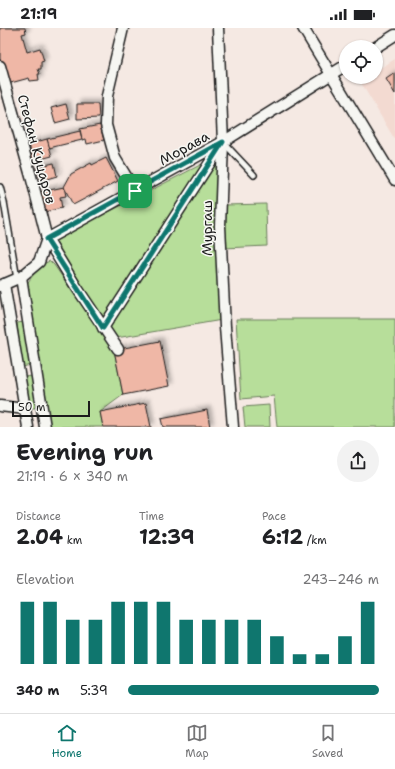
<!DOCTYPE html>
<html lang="en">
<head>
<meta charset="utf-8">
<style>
	:root { --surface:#fff; --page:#f2f2f2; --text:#202124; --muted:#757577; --line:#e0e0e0; --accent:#0f766e }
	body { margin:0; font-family:"Shantell Sans",sans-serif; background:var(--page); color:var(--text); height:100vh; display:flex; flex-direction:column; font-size:15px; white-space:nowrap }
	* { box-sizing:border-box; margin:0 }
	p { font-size:13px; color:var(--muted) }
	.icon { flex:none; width:22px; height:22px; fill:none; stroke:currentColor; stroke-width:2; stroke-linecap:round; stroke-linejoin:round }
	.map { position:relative; height:399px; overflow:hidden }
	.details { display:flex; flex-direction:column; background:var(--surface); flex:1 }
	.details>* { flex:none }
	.fabs { position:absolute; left:339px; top:12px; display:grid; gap:8px }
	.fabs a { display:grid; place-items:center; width:44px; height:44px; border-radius:50%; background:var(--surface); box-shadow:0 1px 3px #0004; font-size:20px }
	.scale { position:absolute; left:12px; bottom:10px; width:78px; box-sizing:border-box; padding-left:4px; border:2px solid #1c1c1c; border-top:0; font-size:11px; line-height:14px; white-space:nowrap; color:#1c1c1c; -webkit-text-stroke:3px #f6f6f2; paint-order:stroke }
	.pin { position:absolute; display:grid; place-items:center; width:34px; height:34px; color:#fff; margin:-17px; border-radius:8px; box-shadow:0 2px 6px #0006 }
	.round { display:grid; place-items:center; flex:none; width:42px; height:42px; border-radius:21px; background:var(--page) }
	.head { display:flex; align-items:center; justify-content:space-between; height:68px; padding:0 16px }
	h1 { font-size:22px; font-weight:700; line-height:30px }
	.stats { display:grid; grid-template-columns:repeat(3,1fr); gap:6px; height:68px; padding:4px 16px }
	.stats div { display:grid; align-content:center }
	.stats b { font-size:20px; font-weight:700 }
	.stats small { font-size:11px; font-weight:400 }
	.stats p { font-size:11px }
	.chart { height:112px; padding:8px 16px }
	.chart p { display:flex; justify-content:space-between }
	.chart svg { width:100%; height:72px; margin-top:4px; stroke:var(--accent); stroke-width:6 }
	ul { padding:0 16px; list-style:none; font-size:13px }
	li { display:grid; grid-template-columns:64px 48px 1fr; align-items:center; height:30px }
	li i { height:10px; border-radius:5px; background:var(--accent) }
	.status { display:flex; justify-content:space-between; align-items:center; height:28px; padding:0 20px; background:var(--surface); direction:ltr }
	.status svg { height:11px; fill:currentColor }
	.menu { display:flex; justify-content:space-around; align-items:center; height:56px; border-top:1px solid var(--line); background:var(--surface); font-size:11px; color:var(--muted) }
	.menu a { display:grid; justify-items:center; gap:2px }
	.menu .current { color:var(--accent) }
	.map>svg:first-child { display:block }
	.built { fill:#f3dad1 }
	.green { fill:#b7de9a; stroke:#6a7d5b }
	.building { fill:#efb7a6; stroke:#1c1c1c; filter:url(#shadow) }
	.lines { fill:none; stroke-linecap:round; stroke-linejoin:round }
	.lane-casing { stroke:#1c1c1c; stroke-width:8 }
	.street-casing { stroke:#1c1c1c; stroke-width:13 }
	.lane { stroke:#f6f6f2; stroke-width:5 }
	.street { stroke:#f6f6f2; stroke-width:10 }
	.route-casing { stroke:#fff; stroke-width:8 }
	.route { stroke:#0f766e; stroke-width:5 }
	.labels { text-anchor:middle; stroke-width:3; stroke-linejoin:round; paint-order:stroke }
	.street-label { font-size:14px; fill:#1c1c1c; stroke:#f6f6f2 }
</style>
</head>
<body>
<div class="status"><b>21:19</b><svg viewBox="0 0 49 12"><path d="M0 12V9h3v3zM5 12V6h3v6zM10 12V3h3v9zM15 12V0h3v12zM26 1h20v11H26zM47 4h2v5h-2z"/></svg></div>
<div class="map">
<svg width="395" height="399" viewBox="0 0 395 399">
	<defs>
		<filter id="shadow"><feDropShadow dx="3.5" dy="-3.5" stdDeviation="2" flood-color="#0004"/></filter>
	</defs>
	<rect width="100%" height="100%" fill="#f5e9e3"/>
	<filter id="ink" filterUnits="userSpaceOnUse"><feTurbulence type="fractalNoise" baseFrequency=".025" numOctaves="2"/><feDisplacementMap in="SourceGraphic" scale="8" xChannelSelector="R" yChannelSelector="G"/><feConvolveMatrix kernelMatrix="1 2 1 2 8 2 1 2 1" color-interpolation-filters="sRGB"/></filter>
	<g filter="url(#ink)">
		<polygon class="built" points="395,31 395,112 360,53 366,49 376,49 376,43"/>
		<g class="green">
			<polygon points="220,127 222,292 116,310 108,298"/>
			<polygon points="204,135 103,291 54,212"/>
			<polygon points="266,176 267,218 224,220 225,177"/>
			<path d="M50 233 54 237 114 322 123 367 100 384 103 399H50L26 257C32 249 39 236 50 233Z"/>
			<polygon points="236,291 395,291 395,399 277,399 274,368 241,371"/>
			<polygon points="24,294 31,337 22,339 17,295"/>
			<polygon points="33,348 39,379 28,381 23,349"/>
			<polygon points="269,377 270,399 245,399 243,379"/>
		</g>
		<g class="building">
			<polygon points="0,0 25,0 26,5 22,6 27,24 40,20 44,33 41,34 41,41 38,41 40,46 38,46 39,52 30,53 29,50 7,56 0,32"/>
			<polygon points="395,45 395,66 386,51"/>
			<polygon points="66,76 70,91 55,95 51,80"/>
			<polygon points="77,76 98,76 99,90 77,91"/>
			<polygon points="100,97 104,112 87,116 86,111 82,112 80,101"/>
			<polygon points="80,103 82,112 49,120 47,111"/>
			<polygon points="47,111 52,128 33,133 29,116"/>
			<polygon points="106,130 118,153 73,177 64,159 71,146 91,135 92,137"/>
			<polygon points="54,135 57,148 40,153 36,139"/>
			<polygon points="64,159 66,168 60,169 62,180 44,184 40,164"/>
			<polygon points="160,313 169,358 123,367 114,322"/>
			<polygon points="146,375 151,399 103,399 100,384"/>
			<polygon points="207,382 210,399 163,399 161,391"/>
		</g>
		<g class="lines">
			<g class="lane-casing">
				<g id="lane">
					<polyline points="223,114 254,147"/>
					<polyline points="0,159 4,174 17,251"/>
				</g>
			</g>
			<g class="street-casing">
				<g id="street">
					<polyline points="123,0 107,68 106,97 115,130 135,163"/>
					<polyline points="218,0 223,114 220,198 225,299 233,399"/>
					<polyline points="303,0 395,152"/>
					<polyline points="376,19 395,7"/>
					<polyline points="0,38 32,152 47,211 75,257 118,321"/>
					<polyline points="47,211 223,114 346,37"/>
					<polyline points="21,249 45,399"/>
					<polyline points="4,256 28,399"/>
					<polyline points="0,258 21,249 39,234 47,211"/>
					<polyline points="103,300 222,116"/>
					<polyline points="0,378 25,381"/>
				</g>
			</g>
			<use href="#lane" class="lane"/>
			<use href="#street" class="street"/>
		</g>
	</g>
	<g class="lines" filter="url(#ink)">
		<g class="route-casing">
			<polygon id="route" points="223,114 103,300 46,211"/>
		</g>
		<use href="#route" class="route"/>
	</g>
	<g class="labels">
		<g class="street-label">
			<text transform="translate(184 120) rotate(-29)" y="5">Морава</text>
			<text transform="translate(37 121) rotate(75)" y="5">Стефан Куцаров</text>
			<text transform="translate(207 200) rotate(-90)" y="5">Мургаш</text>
		</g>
	</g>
</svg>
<div class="fabs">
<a><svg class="icon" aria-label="locate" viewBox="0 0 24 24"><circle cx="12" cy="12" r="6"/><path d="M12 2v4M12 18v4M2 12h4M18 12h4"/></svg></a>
</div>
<div class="scale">50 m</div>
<div class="pin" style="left:135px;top:163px;background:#1e9e55"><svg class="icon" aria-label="arrive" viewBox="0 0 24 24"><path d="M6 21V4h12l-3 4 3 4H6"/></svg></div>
</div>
<section class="details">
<div class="head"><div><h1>Evening run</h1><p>21:19 · 6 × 340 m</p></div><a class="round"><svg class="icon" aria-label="share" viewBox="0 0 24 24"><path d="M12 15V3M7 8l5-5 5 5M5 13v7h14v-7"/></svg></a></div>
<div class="stats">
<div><p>Distance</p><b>2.04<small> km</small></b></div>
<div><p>Time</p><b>12:39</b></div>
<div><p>Pace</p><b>6:12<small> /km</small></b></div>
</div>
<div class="chart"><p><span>Elevation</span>243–246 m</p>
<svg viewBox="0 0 160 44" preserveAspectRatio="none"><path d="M5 44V6M15 44V6M25 44V17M35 44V17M45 44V6M55 44V6M65 44V6M75 44V17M85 44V17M95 44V17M105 44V17M115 44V27M125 44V38M135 44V38M145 44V27M155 44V6"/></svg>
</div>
<ul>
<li><b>340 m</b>5:39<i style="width:100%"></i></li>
</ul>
</section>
<nav class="menu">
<a class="current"><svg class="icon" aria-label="home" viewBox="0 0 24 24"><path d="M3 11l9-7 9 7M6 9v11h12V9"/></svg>Home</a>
<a><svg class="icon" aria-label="map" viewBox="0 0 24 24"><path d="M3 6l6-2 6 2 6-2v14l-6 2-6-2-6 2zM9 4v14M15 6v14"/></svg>Map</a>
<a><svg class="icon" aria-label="saved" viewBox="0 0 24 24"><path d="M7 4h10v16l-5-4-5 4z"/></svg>Saved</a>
</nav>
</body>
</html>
